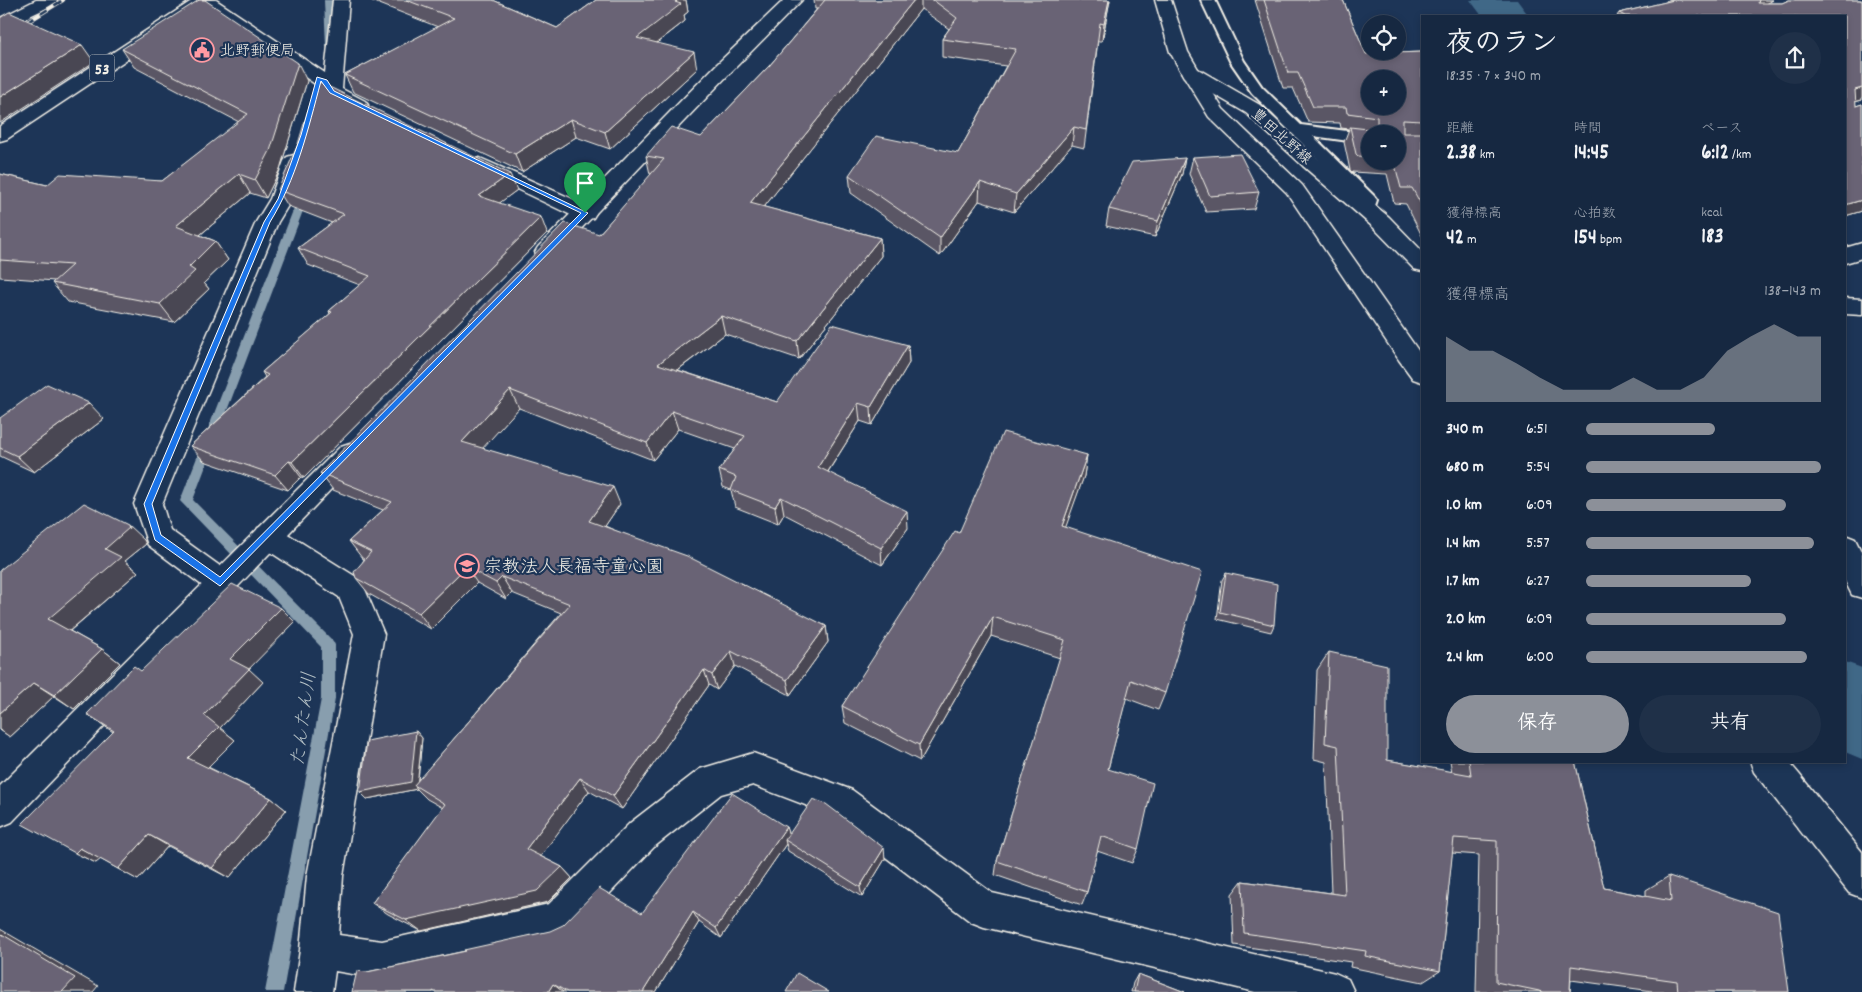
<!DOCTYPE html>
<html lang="ja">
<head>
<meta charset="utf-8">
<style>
	:root { --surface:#162841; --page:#1f3048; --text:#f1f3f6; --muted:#9ea6b1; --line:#35445a; --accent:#8c9099 }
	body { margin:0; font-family:Dekko,"Klee One",sans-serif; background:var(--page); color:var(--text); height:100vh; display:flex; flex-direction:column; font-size:19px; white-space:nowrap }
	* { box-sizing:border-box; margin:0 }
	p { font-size:16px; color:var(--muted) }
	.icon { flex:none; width:28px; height:28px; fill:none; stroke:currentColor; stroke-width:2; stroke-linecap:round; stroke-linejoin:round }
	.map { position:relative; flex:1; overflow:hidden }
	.panel { position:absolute; left:1421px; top:15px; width:425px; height:748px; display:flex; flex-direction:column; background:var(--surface); border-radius:0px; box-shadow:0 2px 8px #0003,0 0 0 1px var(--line) }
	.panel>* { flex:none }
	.buttons { position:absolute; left:1361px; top:15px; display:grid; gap:10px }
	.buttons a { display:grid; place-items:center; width:45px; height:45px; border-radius:50%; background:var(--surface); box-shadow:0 2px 8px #0003,0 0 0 1px var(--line); font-size:25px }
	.pin { position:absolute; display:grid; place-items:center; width:42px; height:42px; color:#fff; margin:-51px -21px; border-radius:50% 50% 50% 0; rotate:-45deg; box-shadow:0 0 5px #0007 }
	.pin .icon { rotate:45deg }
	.round { display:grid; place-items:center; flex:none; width:52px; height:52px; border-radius:26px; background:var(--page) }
	.summary { display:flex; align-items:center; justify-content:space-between; height:85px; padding:0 25px }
	h1 { font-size:28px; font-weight:800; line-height:38px }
	.figures { display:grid; grid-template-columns:repeat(3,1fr); gap:8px; height:85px; padding:5px 25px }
	.figures div { display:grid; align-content:center }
	.figures b { font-size:21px; font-weight:800 }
	.figures small { font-size:14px; font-weight:400 }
	.figures p { font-size:14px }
	.chart { height:140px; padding:10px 25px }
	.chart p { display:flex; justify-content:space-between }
	.chart svg { width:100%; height:90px; margin-top:5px; fill:var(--accent); opacity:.7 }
	.button { display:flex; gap:10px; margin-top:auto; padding:10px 25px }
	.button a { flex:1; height:58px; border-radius:30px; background:var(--accent); color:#fff; font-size:20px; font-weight:800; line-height:58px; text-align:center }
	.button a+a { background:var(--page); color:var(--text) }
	ul { padding:0 25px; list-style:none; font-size:16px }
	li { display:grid; grid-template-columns:80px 60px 1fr; align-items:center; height:38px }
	li i { height:12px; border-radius:6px; background:var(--accent) }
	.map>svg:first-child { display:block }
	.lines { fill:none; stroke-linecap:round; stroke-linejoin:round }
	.stream { fill:#889eae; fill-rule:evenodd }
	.river { fill:#406787; fill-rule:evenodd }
	.service-casing { stroke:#f4f1e8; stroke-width:4 }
	.minor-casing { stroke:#f4f1e8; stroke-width:3 }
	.tertiary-casing { stroke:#f4f1e8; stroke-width:3 }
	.secondary-casing { stroke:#f4f1e8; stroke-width:3 }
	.primary-casing { stroke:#f4f1e8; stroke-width:3 }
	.service { fill:#1d3557; fill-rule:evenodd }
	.minor { fill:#1d3557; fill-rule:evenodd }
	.tertiary { fill:#1d3557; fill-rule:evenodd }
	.secondary { fill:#1d3557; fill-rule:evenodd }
	.primary { fill:#1d3557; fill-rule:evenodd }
	.rail-casing { stroke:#f4f1e8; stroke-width:4 }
	.rail { stroke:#1d3557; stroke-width:2.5; stroke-dasharray:8; stroke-linecap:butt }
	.wall { fill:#5a5665; stroke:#f4f1e8; fill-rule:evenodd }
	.shaded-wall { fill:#4a4652; stroke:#f4f1e8 }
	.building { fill:#696475; stroke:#f4f1e8; fill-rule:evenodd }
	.route { fill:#1a73e8; stroke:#fff; fill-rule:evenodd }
	.labels { text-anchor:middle; stroke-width:4.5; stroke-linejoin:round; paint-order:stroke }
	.far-poi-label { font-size:15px; fill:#f4f1e8; stroke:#1d3557; text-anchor:start }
	.far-street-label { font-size:15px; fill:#f4f1e8; stroke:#1d3557 }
	.shield { fill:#1d3557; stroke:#b4b9bc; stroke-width:1 }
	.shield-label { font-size:16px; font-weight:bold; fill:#f4f1e8 }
	.poi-label { font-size:18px; fill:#f4f1e8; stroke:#1d3557; text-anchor:start }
	.water-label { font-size:19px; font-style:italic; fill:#b5c1c6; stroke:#1d3557 }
</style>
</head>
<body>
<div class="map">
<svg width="1862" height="992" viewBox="0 0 1862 992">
	<rect width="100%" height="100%" fill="#1d3557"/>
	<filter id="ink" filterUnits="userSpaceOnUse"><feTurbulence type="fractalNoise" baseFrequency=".02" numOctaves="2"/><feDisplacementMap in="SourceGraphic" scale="10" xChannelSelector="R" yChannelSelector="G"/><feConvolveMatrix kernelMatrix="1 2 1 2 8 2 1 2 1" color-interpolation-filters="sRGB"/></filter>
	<g filter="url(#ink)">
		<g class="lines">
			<g class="stream">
				<polygon points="324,0 332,0 334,47 330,49 326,47"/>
				<polygon points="304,192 309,195 193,500 333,641 335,645 335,699 283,992 265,992 321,699 321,647 180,501 299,195"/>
			</g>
			<g class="river">
				<polygon points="1470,0 1517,0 1529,16 1482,16"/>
				<polygon points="1845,662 1862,668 1862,759 1845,752"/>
			</g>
			<g class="service-casing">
				<polygon id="service" points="1201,0 1215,0 1244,61 1262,87 1301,125 1370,134 1370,144 1313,136 1374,196 1377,200 1372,214 1366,215 1360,214 1357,210 1359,201 1252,93 1230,61"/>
			</g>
			<g class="minor-casing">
				<g id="minor">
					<polygon points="36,0 57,0 55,4 0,30 0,18"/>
					<path d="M197 0H216L325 73 333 0H349L342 89 365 101 368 105 365 109C348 113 327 99 318 86L199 4Z"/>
					<polygon points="1191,67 1198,69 1223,109 1302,185 1422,356 1422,382 1413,379 1399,360 1287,193 1209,117 1182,73 1184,69"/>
					<polygon points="294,155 301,157 304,161 292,199 278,222 162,504 170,530 231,574 236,583 231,592 221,595 211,592 148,545 134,504 256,222 270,199 284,161 287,157"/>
					<polygon points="480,158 593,208 596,213 593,218 585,220 577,218 473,168 470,164 473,160"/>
					<polygon points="1862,243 1862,258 1845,263 1845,248"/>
					<polygon points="268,524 278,528 361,580 384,634 343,876 339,935 382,941 549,904 630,823 700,769 753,753 852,790 992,893 1335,973 1348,979 1354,992 1255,992 984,927 971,922 829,814 753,785 721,794 654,847 572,933 559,938 382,979 335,971 332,992 294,992 300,950 307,876 354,634 339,597 258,544 254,536 258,528"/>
					<polygon points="1845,535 1855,539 1862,553 1862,598 1852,595 1845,581"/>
					<polygon points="1750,761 1788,761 1799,774 1862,852 1862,898 1849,893 1754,772"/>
				</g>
			</g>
			<g class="tertiary-casing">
				<g id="tertiary">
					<polygon points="784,0 802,0 730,73 554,257 546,259 538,257 535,252 538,247 716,65"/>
					<polygon points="350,443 359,446 363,453 359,460 12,822 0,827 0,786 341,446"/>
				</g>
			</g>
			<g class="secondary-casing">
				<g id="secondary">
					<polygon points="1155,0 1171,0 1188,52 1198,69 1260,105 1317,158 1389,217 1422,251 1422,271 1414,269 1373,227 1303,166 1246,113 1184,77 1170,52"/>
					<polygon points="1845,298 1862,299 1862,315 1845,314"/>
				</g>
			</g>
			<g class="primary-casing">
				<polygon id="primary" points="193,0 212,0 210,4 7,139 0,141 0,126"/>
			</g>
			<use href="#service" class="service"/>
			<use href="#minor" class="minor"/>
			<use href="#tertiary" class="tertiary"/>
			<use href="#secondary" class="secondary"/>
			<use href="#primary" class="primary"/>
			<g class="rail-casing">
				<polyline id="rail" points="0,39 63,0"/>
			</g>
			<use href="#rail" class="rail"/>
		</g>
		<g class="wall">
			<polygon points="372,0 493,0 557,28 596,0 686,0 688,12 684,15 685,21 657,43 697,69 610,149 576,137 522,172 353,92 345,75 438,27 372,1"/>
			<polygon points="814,0 1110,0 1102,41 1098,41 1084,148 1072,145 1014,212 979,201 940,256 851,193 849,175 958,153 1006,66 942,57 942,39 949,29 921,9 764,207 880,238 881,256 799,359 725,334 678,370 777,402 908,345 909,363 872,425 860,421 828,472 908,528 882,565 784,514 778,524 735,507 731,490 723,487 719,470 735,449 678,429 653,460 519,408 482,448 620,504 605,526 826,626 828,642 790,695 735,666 717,690 709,685 622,809 589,791 540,856 562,867 572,878 548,902 421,931 388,914 372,903 443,808 427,799 417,789 367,799 360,792 416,731 422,738 418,781 561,613 512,593 506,599 477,583 431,629 369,594 356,578 364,559 362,558 349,541 383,510 333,490 320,473 599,234 652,174 650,174 646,156 701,137 770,65 817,9 815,9"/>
			<path d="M1255 0H1343L1366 54 1422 52V236L1406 204 1394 203 1387 174 1352 172 1350 170 1344 142 1349 129 1341 128 1340 123 1308 122 1293 88H1283ZM1370 134 1398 161H1370Z"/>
			<polygon points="1667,0 1773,0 1767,3 1782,3 1789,0 1862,0 1862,100 1855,102 1856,106 1862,104 1862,211 1845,216 1845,16 1617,16 1619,13 1666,2"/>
			<polygon points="122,49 307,81 280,169 266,198 250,193 200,235 215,241 228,260 204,283 209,289 174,322 68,302 52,283 55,281 0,277 0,174 47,185 162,181 239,122 134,67"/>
			<polygon points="1193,157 1259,192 1254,209 1206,212 1189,174"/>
			<polygon points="1185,158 1182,174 1155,237 1106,226 1109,209"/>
			<polygon points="278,190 517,190 499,203 547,233 304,478 301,477 288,490 204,461 190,446 265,377 262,372 330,314 329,311 360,285 308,265 298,248 332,223 288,206"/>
			<polygon points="0,418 104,419 34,472 0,456"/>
			<polygon points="1087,455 1084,476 1065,527 1165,693 1158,710 1126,698 1108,769 1138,849 1132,863 1097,851 1087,892 1082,905 995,875 997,861 1060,658 991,636 920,761 845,723 842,706 959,533"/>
			<polygon points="144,540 146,544 125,561 138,572 70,631 102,649 120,663 74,709 54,696 10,737 0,730 0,570"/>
			<polygon points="1226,573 1274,625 1271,632 1217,619 1222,580"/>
			<polygon points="295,622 248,669 263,682 220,728 235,740 208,767 271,798 286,810 229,878 168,846 138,880 100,859 96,863 75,853 113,732 87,714 141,671"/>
			<polygon points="1329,652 1387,760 1452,772 1450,761 1575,761 1604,888 1646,896 1646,890 1669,876 1789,992 1652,992 1652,991 1571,980 1570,992 1476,992 1479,855 1452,853 1440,971 1423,982 1350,967 1351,962 1234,945 1232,894 1242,881 1331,893 1326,762 1314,759 1317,670"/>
			<polygon points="786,827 788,835 885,859 862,897 788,851 786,844 721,938 699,922 656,992 352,992 367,972 642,913"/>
			<polygon points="1138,974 1185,992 1131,992 1133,983"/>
		</g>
		<g class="shaded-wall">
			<polygon points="678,0 686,0 688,12 684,15 685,21 641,55 637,38"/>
			<polygon points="914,0 921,0 921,9 753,221 750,203"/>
			<polygon points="1109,0 1110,0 1102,41 1104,24"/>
			<polygon points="1759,0 1773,0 1752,10"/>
			<polygon points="82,45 94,62 0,123 0,97"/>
			<polygon points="694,52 697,69 610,149 605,132"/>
			<polygon points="298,63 307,81 280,169 266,198 255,180"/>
			<polygon points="1862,88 1862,100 1845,104 1855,90"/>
			<polygon points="571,119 576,137 522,172 515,154"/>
			<polygon points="1074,127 1072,145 1014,212 1016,194"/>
			<polygon points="1185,158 1182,174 1155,237 1158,221"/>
			<polygon points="239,174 250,193 189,244 176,226"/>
			<polygon points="510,174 517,190 486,213 479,196"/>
			<polygon points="980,182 979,201 940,256 940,238"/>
			<polygon points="1862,200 1862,211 1845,216 1845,205"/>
			<polygon points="541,217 547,233 304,478 292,462"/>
			<polygon points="880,238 881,256 799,359 797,341"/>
			<polygon points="215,241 228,260 204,283 209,289 174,322 160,304 189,267"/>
			<polygon points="721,316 725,334 663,381 658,364"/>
			<polygon points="908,345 909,363 872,425 871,407"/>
			<polygon points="510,390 519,408 472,460 462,442"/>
			<polygon points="89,403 104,419 34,472 17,456"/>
			<polygon points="858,403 860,421 820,484 818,467"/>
			<polygon points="672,411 678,429 653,460 647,443"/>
			<polygon points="1087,455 1084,476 1059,546 1062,526"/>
			<polygon points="289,461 301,477 288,490 275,475"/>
			<polygon points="613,487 620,504 597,538 589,521"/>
			<polygon points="781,497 784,514 778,524 775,507"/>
			<polygon points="907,511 908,528 882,565 881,548"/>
			<polygon points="128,525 144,540 146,544 125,561 138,572 67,633 48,619 105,549"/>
			<polygon points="466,567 477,583 431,629 419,613"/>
			<polygon points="502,577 512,593 506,599 496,583"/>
			<polygon points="281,608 295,622 245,673 230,659"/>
			<polygon points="993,617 991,636 920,761 919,745"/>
			<polygon points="826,626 828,642 790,695 787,680"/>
			<polygon points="102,649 120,663 74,709 54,695"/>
			<polygon points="731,651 735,666 717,690 712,675"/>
			<polygon points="249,669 263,682 220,728 235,740 205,770 188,758 204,715"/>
			<polygon points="704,670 709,685 622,809 613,796"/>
			<polygon points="34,683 54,696 10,737 0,730 0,713"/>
			<polygon points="416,731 422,738 417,787 414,785 417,789 367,799 360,792"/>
			<polygon points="580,778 589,791 537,861 526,849"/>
			<polygon points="271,798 286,810 229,878 212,868"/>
			<polygon points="786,827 790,838 785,840 786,844 721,938 716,928"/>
			<polygon points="149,835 168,846 138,880 118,869"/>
			<polygon points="80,848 101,859 96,863 75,853"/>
			<polygon points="884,848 885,859 862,897 860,887"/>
			<polygon points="562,867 572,878 548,902 421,931 406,920"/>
			<polygon points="693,912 699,922 656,992 643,992"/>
			<polygon points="0,929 98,986 93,992 62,992 0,933"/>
			<polygon points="553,984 563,992 548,992"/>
		</g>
		<g class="building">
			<polygon points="199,0 205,0 298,63 270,151 255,180 239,174 176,226 215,241 189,267 195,271 160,304 52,283 72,265 0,260 0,174 47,185 60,174 162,181 248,114 122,49"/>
			<polygon points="406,0 493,0 557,28 596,0 678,0 675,2 681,4 637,38 694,52 605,132 571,119 515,154 345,75 454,18"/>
			<polygon points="825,0 914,0 750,203 880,238 797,341 721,316 658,364 777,402 832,324 908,345 871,407 858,403 818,467 907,511 881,548 781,497 775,507 731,490 736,477 719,470 745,436 672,411 647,443 510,390 462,442 613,487 589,521 687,556 826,626 787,680 731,651 712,675 704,670 613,796 580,778 526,849 562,867 537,891 406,920 372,903 445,804 414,785 570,604 502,577 496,583 466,567 419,613 356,578 354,572 371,552 349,541 392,502 320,473 565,223 599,234 664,159 646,156 671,127 701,137 770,65"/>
			<polygon points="933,0 1109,0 1104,24 1100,23 1086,130 1074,127 1016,194 980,182 940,238 849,175 876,136 958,153 1016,49 942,39 957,18"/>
			<path d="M1264 0H1343L1366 54 1422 52V121L1403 120V133H1422V206L1412 188H1401L1394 161H1398V134H1370V157L1358 156 1356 154 1350 127 1377 130V117L1347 113 1346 107H1313L1298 73H1288ZM1370 79H1398V106H1370Z"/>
			<polygon points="1674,0 1759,0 1758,3 1782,3 1789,0 1860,0 1862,1 1862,88 1855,90 1856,106 1862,104 1862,200 1845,205 1845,16 1625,16 1619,13"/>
			<polygon points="9,12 82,45 0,97 0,18"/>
			<polygon points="317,81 510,174 479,196 541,217 292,462 289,461 275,475 190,446 268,375 262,372 332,312 329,311 370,276 298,248 344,214 278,190 298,144"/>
			<polygon points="1240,154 1259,192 1210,196 1193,157"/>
			<polygon points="1185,158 1158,221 1109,209 1132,162"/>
			<polygon points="47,384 89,403 17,456 0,448 0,418"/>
			<polygon points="1003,432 1087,455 1062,526 1202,572 1165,693 1131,680 1108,769 1153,783 1138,849 1101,836 1087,892 997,861 1065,640 993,617 919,745 842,706 955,531 959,533"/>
			<polygon points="84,503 128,525 129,528 105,549 121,557 48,619 102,649 54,695 34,683 0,713 0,570"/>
			<polygon points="1226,573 1277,584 1274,625 1220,612"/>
			<polygon points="232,584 281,608 230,659 249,669 204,715 219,727 188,758 271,798 212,868 149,835 118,869 80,848 75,853 22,824 114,731 87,714 134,666 141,671"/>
			<polygon points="1329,652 1387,665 1387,760 1471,775 1469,761 1575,761 1604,888 1671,901 1669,876 1778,912 1789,992 1678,992 1677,981 1571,966 1570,992 1544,992 1496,982 1497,841 1454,838 1440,971 1365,956 1366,951 1244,933 1242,881 1345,895 1338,746 1325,743"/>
			<polygon points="416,731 411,782 360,792 367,741"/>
			<polygon points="732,793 786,827 716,928 693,912 643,992 567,992 553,984 548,992 435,992 433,991 433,992 352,992 357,971 367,972 466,951 464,950 550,931 563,925 599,888 642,913"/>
			<polygon points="813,799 826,804 884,848 860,887 785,840"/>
			<polygon points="0,933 75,978 62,992 0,992"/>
			<polygon points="797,973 829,992 786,992"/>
			<polygon points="1138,974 1185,992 1134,992"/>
		</g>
	</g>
	<path class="route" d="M317 77 327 80 334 91 588 213 220 586 155 540 144 504 264 222 278 199 301 135ZM321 81 330 93 581 213 220 577 161 535 152 504 270 222C296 180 308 130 321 81Z"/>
	<defs>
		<g id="civic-ring" transform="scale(1.25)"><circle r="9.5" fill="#1d3557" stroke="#ff9aa2" stroke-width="1.5"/><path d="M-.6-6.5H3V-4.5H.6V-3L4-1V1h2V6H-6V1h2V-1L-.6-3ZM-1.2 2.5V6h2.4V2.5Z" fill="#ff9aa2"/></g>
		<g id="school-ring" transform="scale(1.25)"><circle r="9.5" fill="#1d3557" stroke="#ff9aa2" stroke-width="1.5"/><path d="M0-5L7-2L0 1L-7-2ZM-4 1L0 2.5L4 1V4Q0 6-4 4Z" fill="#ff9aa2"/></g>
	</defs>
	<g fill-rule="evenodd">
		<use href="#civic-ring" x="202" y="50"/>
		<use href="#school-ring" x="467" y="566"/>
	</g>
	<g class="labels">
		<g class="far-poi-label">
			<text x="220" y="55">北野郵便局</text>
		</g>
		<g class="far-street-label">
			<text transform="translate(1282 136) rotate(42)" y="5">豊田北野線</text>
		</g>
		<rect class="shield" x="89.5" y="54.5" width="25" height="27" rx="4"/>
		<g class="shield-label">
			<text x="102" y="74">53</text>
		</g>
		<g class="poi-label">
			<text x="484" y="572">宗教法人長福寺童心園</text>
		</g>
		<g class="water-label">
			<text transform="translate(302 719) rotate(-83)" y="7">たんたん川</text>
		</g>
	</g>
</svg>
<div class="buttons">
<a><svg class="icon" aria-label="locate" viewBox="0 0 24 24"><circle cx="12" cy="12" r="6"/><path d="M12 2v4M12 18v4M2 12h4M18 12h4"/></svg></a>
<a>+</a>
<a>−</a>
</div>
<div class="pin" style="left:585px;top:213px;background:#1e9e55"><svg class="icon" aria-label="arrive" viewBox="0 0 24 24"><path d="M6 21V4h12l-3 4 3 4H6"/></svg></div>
<section class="panel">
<div class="summary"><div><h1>夜のラン</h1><p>18:35 · 7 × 340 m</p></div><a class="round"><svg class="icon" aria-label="share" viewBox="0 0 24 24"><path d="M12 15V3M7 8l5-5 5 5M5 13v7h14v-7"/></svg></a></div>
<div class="figures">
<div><p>距離</p><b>2.38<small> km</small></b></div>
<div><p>時間</p><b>14:45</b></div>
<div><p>ペース</p><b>6:12<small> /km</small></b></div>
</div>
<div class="figures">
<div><p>獲得標高</p><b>42<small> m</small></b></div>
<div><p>心拍数</p><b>154<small> bpm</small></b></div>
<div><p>kcal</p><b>183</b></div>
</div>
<div class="chart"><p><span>獲得標高</span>138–143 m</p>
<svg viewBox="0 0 160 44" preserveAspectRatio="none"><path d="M0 44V12L10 19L20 19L30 25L40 32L50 38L60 38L70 38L80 32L90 38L100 38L110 32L120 19L130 12L140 6L150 12L160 12V44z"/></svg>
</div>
<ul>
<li><b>340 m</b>6:51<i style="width:55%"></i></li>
<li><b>680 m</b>5:54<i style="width:100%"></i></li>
<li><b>1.0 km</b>6:09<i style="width:85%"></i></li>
<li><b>1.4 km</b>5:57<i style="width:97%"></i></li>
<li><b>1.7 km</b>6:27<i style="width:70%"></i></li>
<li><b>2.0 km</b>6:09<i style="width:85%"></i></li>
<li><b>2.4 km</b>6:00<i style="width:94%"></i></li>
</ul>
<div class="button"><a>保存</a><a>共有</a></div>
</section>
</div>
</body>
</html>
